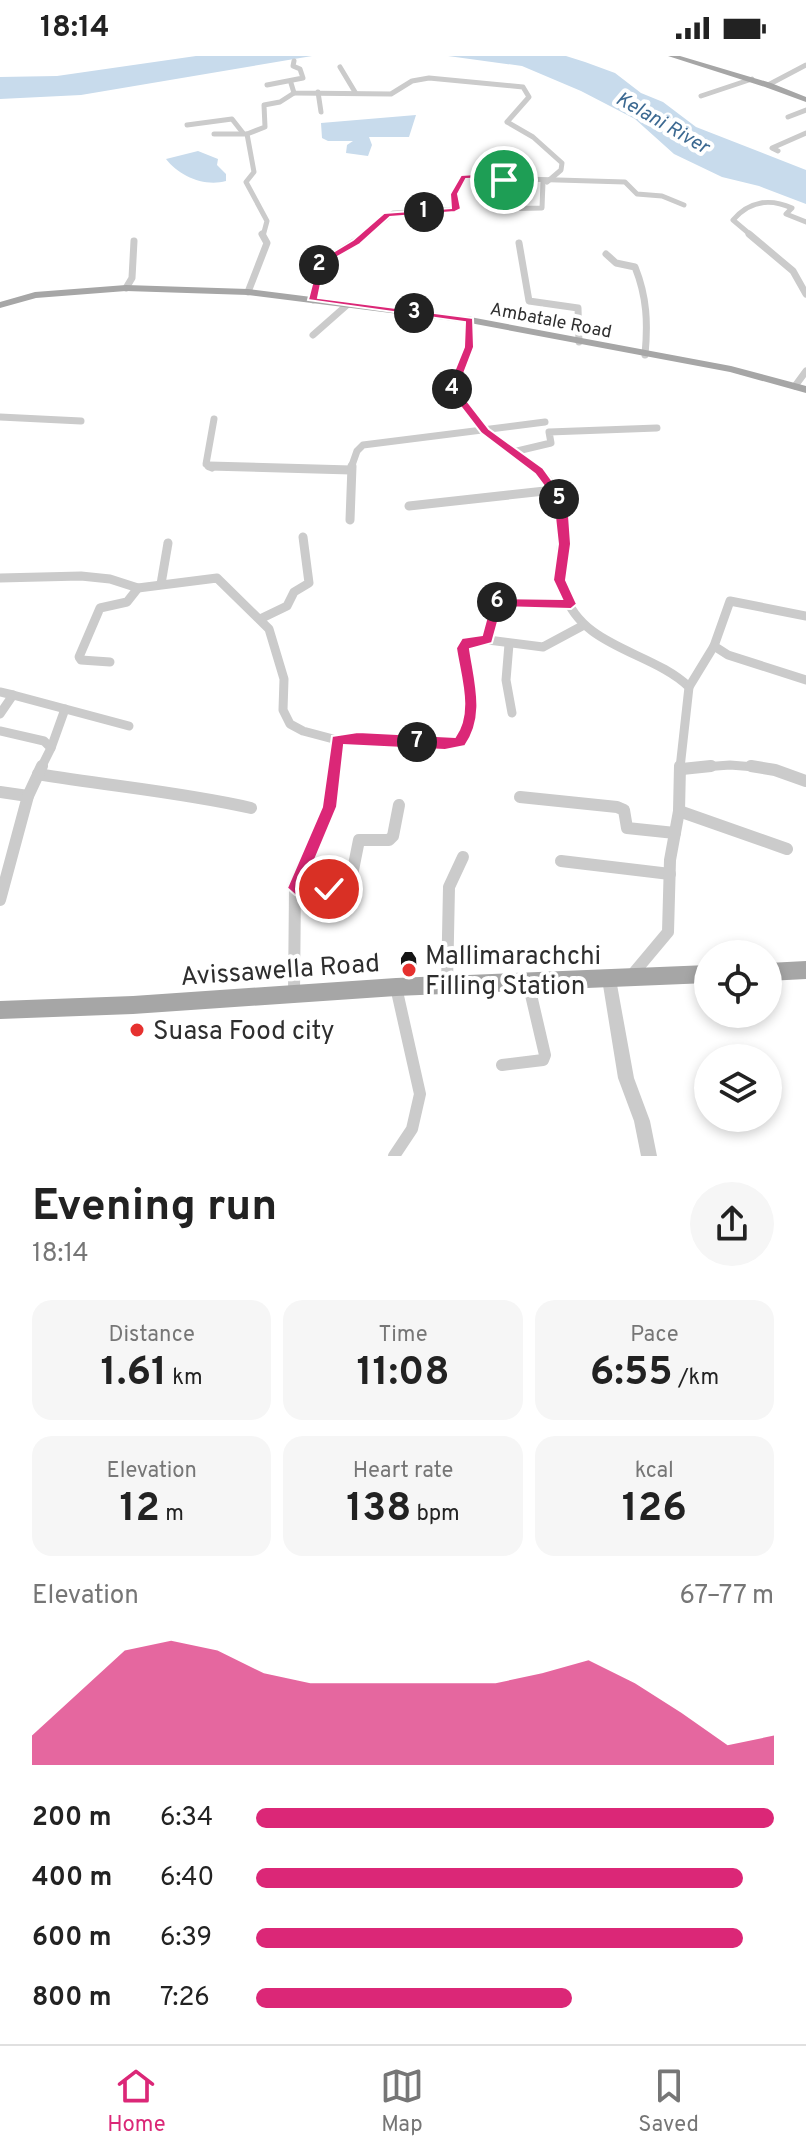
<!DOCTYPE html>
<html lang="en">
<head>
<meta charset="utf-8">
<style>
	:root { --surface:#fff; --page:#f6f6f6; --text:#222; --muted:#767676; --line:#e0e0e0; --accent:#db2777 }
	body { margin:0; font-family:Overpass,sans-serif; background:var(--page); color:var(--text); height:100vh; display:flex; flex-direction:column; font-size:30px; white-space:nowrap }
	* { box-sizing:border-box; margin:0 }
	p { font-size:26px; color:var(--muted) }
	.icon { flex:none; width:44px; height:44px; fill:none; stroke:currentColor; stroke-width:2; stroke-linecap:round; stroke-linejoin:round }
	.map { position:relative; height:1100px; overflow:hidden }
	.side { display:flex; flex-direction:column; background:var(--surface); flex:1 }
	.side>* { flex:none }
	.buttons { position:absolute; left:694px; top:884px; display:grid; gap:16px }
	.buttons a { display:grid; place-items:center; width:88px; height:88px; border-radius:50%; background:var(--surface); box-shadow:0 4px 12px #0003; font-size:40px }
	.pin { position:absolute; display:grid; place-items:center; width:68px; height:68px; color:#fff; margin:-34px; border:4px solid #fff; border-radius:50%; box-shadow:0 2px 8px #0007 }
	.km { position:absolute; width:40px; height:40px; margin:-20px; border-radius:50%; background:#222; color:#fff; font-size:22px; line-height:40px; text-align:center }
	.round { display:grid; place-items:center; flex:none; width:84px; height:84px; border-radius:42px; background:var(--page) }
	.summary { display:flex; align-items:center; justify-content:space-between; height:136px; padding:0 32px }
	h1 { font-size:44px; font-weight:700; line-height:60px }
	.stats { display:grid; grid-template-columns:repeat(3,1fr); gap:12px; height:136px; padding:8px 32px }
	.stats div { display:grid; align-content:center; border-radius:20px; background:var(--page); text-align:center }
	.stats b { font-size:40px; font-weight:700 }
	.stats small { font-size:22px; font-weight:400 }
	.stats p { font-size:22px }
	.chart { height:224px; padding:16px 32px }
	.chart p { display:flex; justify-content:space-between }
	.chart svg { width:100%; height:144px; margin-top:8px; fill:var(--accent); opacity:.7 }
	ul { padding:0 32px; list-style:none; font-size:26px }
	li { display:grid; grid-template-columns:128px 96px 1fr; align-items:center; height:60px }
	li i { height:20px; border-radius:10px; background:var(--accent) }
	.status { display:flex; justify-content:space-between; align-items:center; height:56px; padding:0 40px; background:var(--surface); direction:ltr }
	.status svg { height:22px; fill:currentColor }
	.menu { display:flex; justify-content:space-around; align-items:center; height:112px; border-top:2px solid var(--line); background:var(--surface); font-size:22px; color:var(--muted) }
	.menu a { display:grid; justify-items:center; gap:4px }
	.menu .current { color:var(--accent) }
	.map>svg:first-child { display:block }
	.water { fill:#c8dbec }
	.building { fill:#151515 }
	.lines { fill:none; stroke-linecap:round; stroke-linejoin:round }
	.minor-far3 { stroke:#cbcbcb; stroke-width:5 }
	.minor-far2 { stroke:#cbcbcb; stroke-width:7 }
	.minor-far1 { stroke:#cbcbcb; stroke-width:9 }
	.minor { stroke:#cbcbcb; stroke-width:12 }
	.tertiary { fill:#cbcbcb; fill-rule:evenodd }
	.primary { fill:#a6a6a6; fill-rule:evenodd }
	.route { fill:#db2777; stroke:#fff; stroke-width:2 }
	.poi-dot { fill:#e6312f; stroke:#fff; stroke-width:3 }
	.labels { text-anchor:middle; stroke-width:8; stroke-linejoin:round; paint-order:stroke }
	.far-street-label { font-size:18px; fill:#2e2e2e; stroke:#fff }
	.far-water-label { font-size:20px; font-style:italic; fill:#3c6991; stroke:#fff }
	.near-poi-label { font-size:26px; fill:#2e2e2e; stroke:#fff; text-anchor:start }
	.near-street-label { font-size:26px; fill:#2e2e2e; stroke:#fff }
</style>
</head>
<body>
<div class="status"><b>18:14</b><svg viewBox="0 0 49 12"><path d="M0 12V9h3v3zM5 12V6h3v6zM10 12V3h3v9zM15 12V0h3v12zM26 1h20v11H26zM47 4h2v5h-2z"/></svg></div>
<div class="map">
<svg width="806" height="1100" viewBox="0 0 806 1100">
	<rect width="100%" height="100%" fill="#fff"/>
	<g class="water">
		<polygon points="196,0 312,0 81,39 0,43 0,21 57,20"/>
		<polygon points="448,0 566,0 585,6 615,17 641,37 663,46 696,71 806,114 806,148 759,130 722,121 674,98 635,63 581,35 522,10"/>
		<polygon points="416,59 409,81 369,81 372,89 368,100 346,97 347,89 353,85 328,85 322,82 321,67"/>
		<path d="M198 95 218 103 217 109 226 118V125C204 131 179 120 166 103Z"/>
	</g>
	<polygon class="building" points="405,896 412,896 416,902 417,918 401,919 401,902"/>
	<g class="lines">
		<g class="minor-far3">
			<polyline points="340,11 355,36"/>
			<polyline points="291,27 294,37 391,38 412,25 429,22 523,31 529,41 507,66 533,81 562,107 561,114 547,126"/>
			<polyline points="267,29 303,22 300,13 293,10 294,5"/>
			<polyline points="768,29 806,9"/>
			<polyline points="318,36 321,56"/>
			<polyline points="701,40 752,23"/>
			<polyline points="788,61 806,54"/>
			<polyline points="187,69 232,63 243,77"/>
			<polyline points="214,78 247,78 254,116 246,126 267,165 263,180"/>
			<polyline points="247,78 265,71 264,49 280,46 294,37"/>
			<polyline points="778,95 772,92 806,77"/>
			<polyline points="500,153 542,152 543,126"/>
			<polyline points="364,180 393,157 457,153 454,138 463,121 625,126 637,138 662,140 684,149"/>
			<path d="M752 180 733 164C749 145 770 142 792 152L786 158 806 166"/>
		</g>
		<g class="minor-far2">
			<polyline points="749,178 793,215 806,238"/>
			<polyline points="519,187 529,245 578,252 579,286"/>
			<path d="M606 198 616 207 635 211C647 241 648 267 645 299"/>
			<polyline points="126,232 132,222 134,185"/>
			<polyline points="248,236 267,187 262,178"/>
			<polyline points="313,244 321,207 367,178"/>
			<polyline points="470,264 469,291 452,333 484,374 536,412"/>
			<polyline points="313,279 347,249"/>
			<polyline points="795,330 806,315"/>
			<polyline points="0,361 81,365"/>
			<polyline points="513,396 551,387 549,376 657,372"/>
			<polyline points="212,412 206,408 214,363"/>
			<polyline points="351,412 357,395 363,389 545,366"/>
		</g>
		<g class="minor-far1">
			<polyline points="209,410 351,414"/>
			<path d="M533 410C587 454 549 486 564 536 581 592 652 595 689 631L680 712"/>
			<polyline points="409,450 554,434"/>
			<polyline points="350,464 352,410"/>
			<polyline points="0,522 81,520 110,523 138,532 217,522 269,573 284,623 283,654 290,668 303,675 337,684"/>
			<polyline points="161,528 168,487"/>
			<polyline points="806,560 730,545 714,590 728,599 806,624"/>
			<polyline points="260,563 287,550 294,536 309,527 303,481"/>
			<polyline points="488,584 497,546 571,548"/>
			<polyline points="509,588 506,624 512,657"/>
			<polyline points="110,606 81,604 79,601 100,552 127,546 138,532"/>
			<polyline points="689,631 714,590"/>
			<polyline points="0,636 13,639 0,658"/>
			<polyline points="13,639 129,670"/>
			<polyline points="0,675 44,685 51,692 41,712"/>
			<polyline points="51,692 65,653"/>
			<polyline points="334,712 337,684 459,686 470,661 464,588 488,584 543,591 584,569"/>
			<polyline points="690,712 730,709 766,712"/>
		</g>
		<g class="minor">
			<polyline points="751,710 775,714 806,725"/>
			<polyline points="682,713 711,710"/>
			<path d="M38 718C109 730 181 736 251 752"/>
			<polyline points="0,736 28,740"/>
			<polyline points="520,741 617,751 624,754 627,772 675,777"/>
			<polyline points="679,755 787,793"/>
			<polyline points="561,805 670,818"/>
			<polyline points="295,832 329,833 350,829 359,784 389,784 393,780 399,749"/>
			<polyline points="0,844 28,740 42,710"/>
			<polyline points="632,919 668,876 670,804 679,755 680,710"/>
			<polyline points="447,929 449,831 463,801"/>
			<polyline points="294,937 295,832 330,751 334,710"/>
			<polyline points="502,1009 543,1004 545,999 528,926"/>
			<polyline points="394,1100 412,1073 420,1038 396,931"/>
		</g>
		<polygon class="tertiary" points="609,916 614,918 616,923 634,1022 650,1065 657,1100 641,1100 634,1065 618,1022 602,923 604,918"/>
		<g class="primary">
			<polygon points="668,0 680,0 771,27 806,41 806,46 765,31"/>
			<polygon points="126,229 248,233 470,261 731,310 806,330 806,337 730,316 470,267 248,239 126,235 36,242 0,252 0,246 35,236"/>
			<polygon points="806,905 806,923 768,925 768,907"/>
			<polygon points="708,909 708,927 396,940 133,958 0,963 0,945 133,940 396,922"/>
		</g>
	</g>
	<path class="route" d="M493 117 508 124 504 126 492 122 466 123 458 138 461 153 455 156 390 161 360 188 325 208 318 242 473 262 474 291 458 333 489 373 543 412 564 441 569 460 571 488 566 524 577 548 571 553 502 551 492 587 470 593C475 627 486 660 465 690L445 694 344 689 337 751 306 825 329 826 337 833 329 841 295 839 287 832 322 751 332 680 358 676 455 681C473 656 460 620 456 592L462 582 482 579 492 542 562 543 553 524 558 488 553 442 535 418 481 377 447 333 464 291 465 266 308 244 318 205 353 184 384 157 451 152 450 138 461 119Z"/>
	<g class="poi-dot">
		<circle cx="409" cy="914" r="8"/>
		<circle cx="137" cy="974" r="8"/>
	</g>
	<g class="labels">
		<g class="far-street-label">
			<text transform="translate(551 264) rotate(11)" y="6">Ambatale Road</text>
		</g>
		<g class="far-water-label">
			<text transform="translate(663 66) rotate(30)" y="7">Kelani River</text>
		</g>
		<g class="near-poi-label">
			<text x="425" y="908">Mallimarachchi<tspan x="425" dy="30">Filling Station</tspan></text>
			<text x="153" y="983">Suasa Food city</text>
		</g>
		<g class="near-street-label">
			<text transform="translate(280 913) rotate(-4)" y="9">Avissawella Road</text>
		</g>
	</g>
</svg>
<div class="buttons">
<a><svg class="icon" aria-label="locate" viewBox="0 0 24 24"><circle cx="12" cy="12" r="6"/><path d="M12 2v4M12 18v4M2 12h4M18 12h4"/></svg></a>
<a><svg class="icon" aria-label="layers" viewBox="0 0 24 24"><path d="M12 4l9 5-9 5-9-5zM3 14l9 5 9-5"/></svg></a>
</div>
<div class="pin" style="left:504px;top:124px;background:#1e9e55"><svg class="icon" aria-label="arrive" viewBox="0 0 24 24"><path d="M6 21V4h12l-3 4 3 4H6"/></svg></div>
<div class="pin" style="left:329px;top:833px;background:#d93025"><svg class="icon" aria-label="check" viewBox="0 0 24 24"><path d="M5 12l5 5 9-10"/></svg></div>
<b class="km" style="left:424px;top:156px">1</b>
<b class="km" style="left:319px;top:209px">2</b>
<b class="km" style="left:414px;top:257px">3</b>
<b class="km" style="left:452px;top:333px">4</b>
<b class="km" style="left:559px;top:443px">5</b>
<b class="km" style="left:497px;top:546px">6</b>
<b class="km" style="left:417px;top:686px">7</b>
</div>
<section class="side">
<div class="summary"><div><h1>Evening run</h1><p>18:14</p></div><a class="round"><svg class="icon" aria-label="share" viewBox="0 0 24 24"><path d="M12 15V3M7 8l5-5 5 5M5 13v7h14v-7"/></svg></a></div>
<div class="stats">
<div><p>Distance</p><b>1.61<small> km</small></b></div>
<div><p>Time</p><b>11:08</b></div>
<div><p>Pace</p><b>6:55<small> /km</small></b></div>
</div>
<div class="stats">
<div><p>Elevation</p><b>12<small> m</small></b></div>
<div><p>Heart rate</p><b>138<small> bpm</small></b></div>
<div><p>kcal</p><b>126</b></div>
</div>
<div class="chart"><p><span>Elevation</span>67–77 m</p>
<svg viewBox="0 0 160 44" preserveAspectRatio="none"><path d="M0 44V35L10 22L20 9L30 6L40 9L50 16L60 19L70 19L80 19L90 19L100 19L110 16L120 12L130 19L140 28L150 38L160 35V44z"/></svg>
</div>
<ul>
<li><b>200 m</b>6:34<i style="width:100%"></i></li>
<li><b>400 m</b>6:40<i style="width:94%"></i></li>
<li><b>600 m</b>6:39<i style="width:94%"></i></li>
<li><b>800 m</b>7:26<i style="width:61%"></i></li>
</ul>
</section>
<nav class="menu">
<a class="current"><svg class="icon" aria-label="home" viewBox="0 0 24 24"><path d="M3 11l9-7 9 7M6 9v11h12V9"/></svg>Home</a>
<a><svg class="icon" aria-label="map" viewBox="0 0 24 24"><path d="M3 6l6-2 6 2 6-2v14l-6 2-6-2-6 2zM9 4v14M15 6v14"/></svg>Map</a>
<a><svg class="icon" aria-label="saved" viewBox="0 0 24 24"><path d="M7 4h10v16l-5-4-5 4z"/></svg>Saved</a>
</nav>
</body>
</html>
